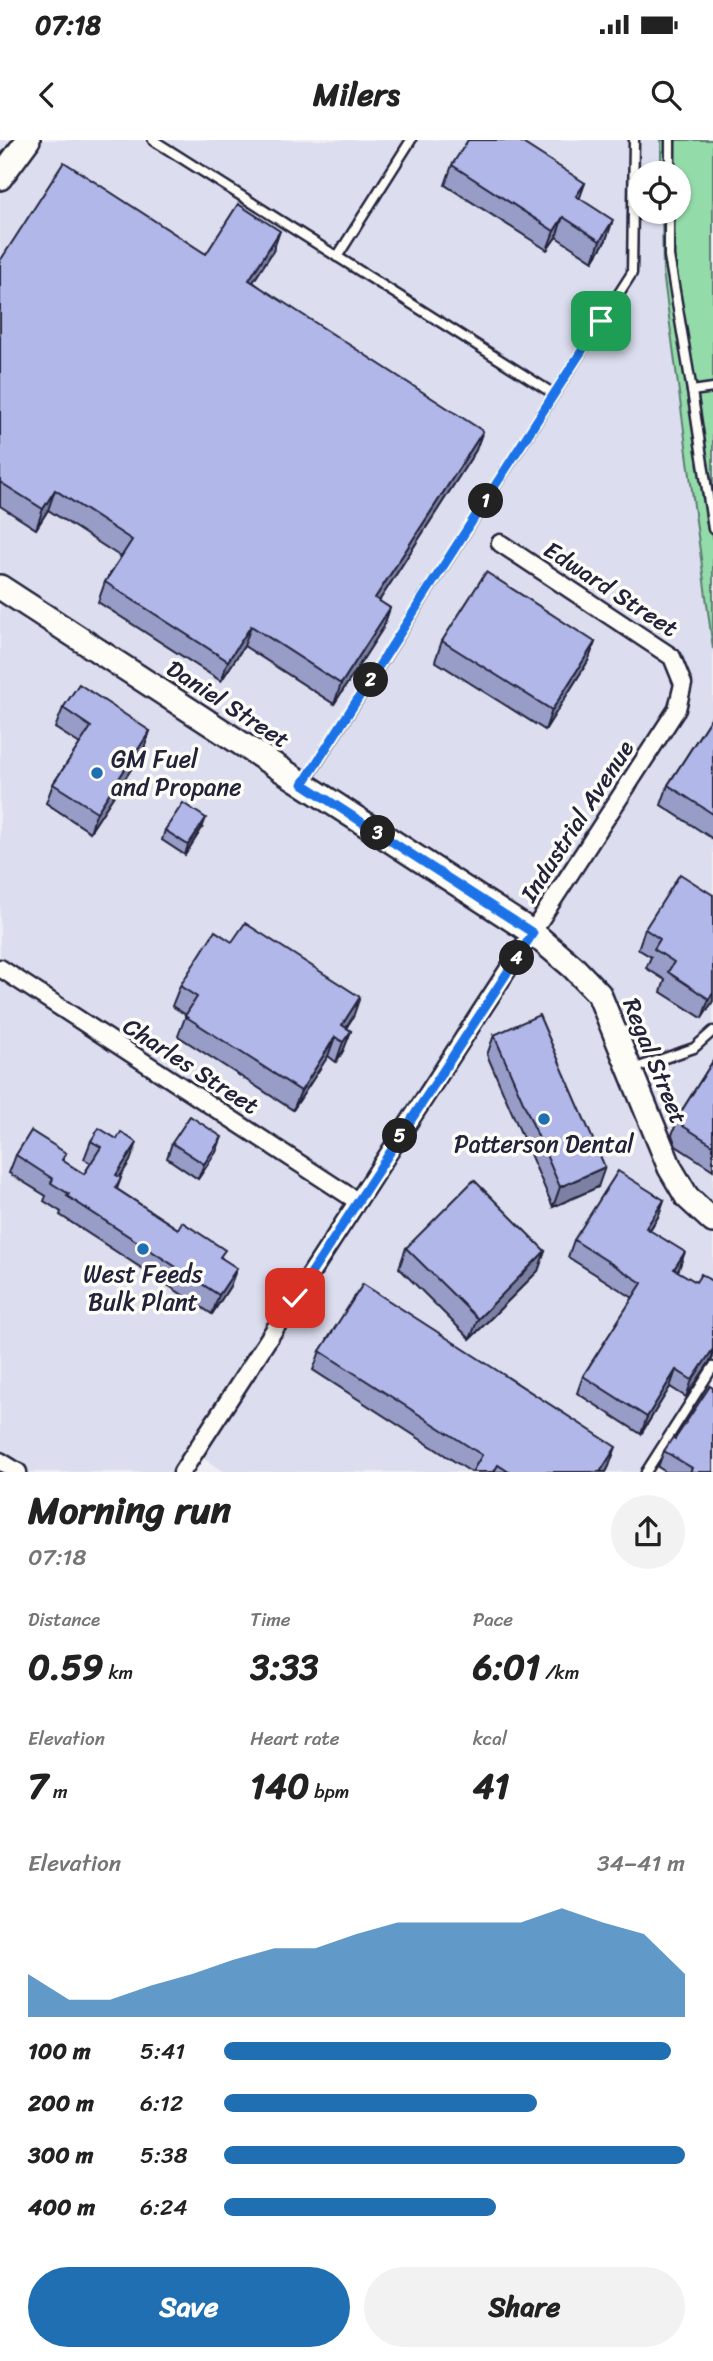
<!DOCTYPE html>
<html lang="en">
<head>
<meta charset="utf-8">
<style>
	:root { --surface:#fff; --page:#f2f2f2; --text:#222; --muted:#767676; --accent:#1f6fb2 }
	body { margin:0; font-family:Sriracha,sans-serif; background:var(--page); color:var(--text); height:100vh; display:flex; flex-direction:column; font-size:26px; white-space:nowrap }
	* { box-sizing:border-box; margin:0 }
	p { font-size:23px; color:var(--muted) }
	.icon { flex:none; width:38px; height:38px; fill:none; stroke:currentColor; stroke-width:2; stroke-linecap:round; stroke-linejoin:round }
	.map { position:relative; height:1332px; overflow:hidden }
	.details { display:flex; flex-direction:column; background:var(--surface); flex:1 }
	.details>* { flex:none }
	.buttons { position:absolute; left:628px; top:21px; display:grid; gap:14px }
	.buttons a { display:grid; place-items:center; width:63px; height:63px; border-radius:50%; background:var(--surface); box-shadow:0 2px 5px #0004; font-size:35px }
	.pin { position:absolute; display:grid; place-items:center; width:60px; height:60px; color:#fff; margin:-30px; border-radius:14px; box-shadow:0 4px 10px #0006 }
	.km { position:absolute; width:35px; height:35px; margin:-18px; border-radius:50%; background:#222; color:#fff; font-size:19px; line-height:35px; text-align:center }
	.round { display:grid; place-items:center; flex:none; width:74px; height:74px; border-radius:37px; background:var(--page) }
	.headline { display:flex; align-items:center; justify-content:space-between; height:119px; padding:0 28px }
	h1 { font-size:38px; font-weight:800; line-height:52px }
	.stats { display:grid; grid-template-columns:repeat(3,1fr); gap:10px; height:119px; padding:7px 28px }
	.stats div { display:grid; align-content:center }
	.stats b { font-size:35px; font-weight:800 }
	.stats small { font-size:19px; font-weight:400 }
	.stats p { font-size:19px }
	.chart { height:196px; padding:14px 28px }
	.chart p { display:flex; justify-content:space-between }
	.chart svg { width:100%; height:126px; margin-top:7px; fill:var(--accent); opacity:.7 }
	.button { display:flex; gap:14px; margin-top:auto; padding:14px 28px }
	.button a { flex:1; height:80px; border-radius:42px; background:var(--accent); color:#fff; font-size:28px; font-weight:800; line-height:80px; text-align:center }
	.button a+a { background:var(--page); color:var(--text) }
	ul { padding:0 28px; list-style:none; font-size:23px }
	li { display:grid; grid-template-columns:112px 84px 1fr; align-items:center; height:52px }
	li i { height:18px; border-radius:9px; background:var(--accent) }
	.status { display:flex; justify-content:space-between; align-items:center; height:49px; padding:0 35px; background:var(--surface); direction:ltr }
	.status svg { height:19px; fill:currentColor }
	header { display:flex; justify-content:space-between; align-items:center; height:91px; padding:0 28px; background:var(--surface); font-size:32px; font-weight:800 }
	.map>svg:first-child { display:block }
	.built { fill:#dcdef0 }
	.green { fill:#94dbaa; stroke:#5b7e72; stroke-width:2 }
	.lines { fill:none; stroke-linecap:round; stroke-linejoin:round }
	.lane-casing { stroke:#22223b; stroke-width:13 }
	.street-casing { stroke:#22223b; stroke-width:21 }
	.secondary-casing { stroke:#22223b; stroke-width:28 }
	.lane { stroke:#fdfcf7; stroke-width:8 }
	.street { stroke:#fdfcf7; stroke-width:16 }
	.secondary { stroke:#fdfcf7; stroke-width:23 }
	.wall { fill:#989dc8; stroke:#22223b; stroke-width:2 }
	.shaded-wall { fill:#7c80a2; stroke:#22223b; stroke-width:2 }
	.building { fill:#b1b7e8; stroke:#22223b; stroke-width:2 }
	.route-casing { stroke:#fff; stroke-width:14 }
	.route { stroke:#1a73e8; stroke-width:9 }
	.poi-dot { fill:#1f6fb2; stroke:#fdfcf7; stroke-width:2.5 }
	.labels { text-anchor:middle; stroke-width:7; stroke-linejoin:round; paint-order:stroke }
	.street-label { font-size:24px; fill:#22223b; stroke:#fdfcf7 }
	.poi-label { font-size:24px; fill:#22223b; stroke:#fdfcf7 }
</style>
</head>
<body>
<div class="status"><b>07:18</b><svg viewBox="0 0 49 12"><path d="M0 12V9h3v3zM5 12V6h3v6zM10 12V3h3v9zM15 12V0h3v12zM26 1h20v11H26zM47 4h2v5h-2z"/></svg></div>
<header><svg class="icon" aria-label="back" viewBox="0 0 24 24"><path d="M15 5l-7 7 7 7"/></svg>Milers<svg class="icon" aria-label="search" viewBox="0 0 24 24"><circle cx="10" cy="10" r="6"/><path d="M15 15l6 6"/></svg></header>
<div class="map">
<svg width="713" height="1332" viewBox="0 0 713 1332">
	<rect width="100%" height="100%" fill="#eeeef4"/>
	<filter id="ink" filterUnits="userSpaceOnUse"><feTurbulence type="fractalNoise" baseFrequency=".0143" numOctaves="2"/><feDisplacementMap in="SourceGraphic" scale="14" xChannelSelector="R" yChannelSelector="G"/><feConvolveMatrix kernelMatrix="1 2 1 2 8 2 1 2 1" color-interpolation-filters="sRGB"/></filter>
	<g filter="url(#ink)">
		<polygon class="built" points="0,0 660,0 661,33 640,33 640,72 661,72 663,132 713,509 713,1227 646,1332 224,1332 195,1313 182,1332 0,1332"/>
		<polygon class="green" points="661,0 713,0 713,509 663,132 662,72 679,72 679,33 661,33"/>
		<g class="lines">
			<g class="lane-casing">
				<g id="lane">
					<polyline points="153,0 554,254"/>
					<polyline points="670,33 670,0"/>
					<polyline points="669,72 669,116 692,251"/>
					<polyline points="337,117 411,0"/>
					<polyline points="713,248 692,251 713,389"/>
					<polyline points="305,642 632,133 634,0"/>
					<polyline points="633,929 694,908 713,891"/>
					<polyline points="646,1332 713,1227"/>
				</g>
			</g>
			<g class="street-casing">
				<g id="street">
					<polyline points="0,828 357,1061"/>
					<polyline points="0,1321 18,1332"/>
					<polyline points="182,1332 677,569 683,544 672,517 500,403"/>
				</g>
			</g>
			<g class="secondary-casing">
				<g id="secondary">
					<polyline points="0,38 28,0"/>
					<polyline points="0,447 533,793 573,827 599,854 670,1028 687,1057 713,1081"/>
				</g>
			</g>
			<use href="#lane" class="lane"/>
			<use href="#street" class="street"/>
			<use href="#secondary" class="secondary"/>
		</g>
		<g class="wall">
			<polygon points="452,25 585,43 579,58 606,100 593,121 556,97 547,110 445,45"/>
			<polygon points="273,111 253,142 476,310 379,461 390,468 383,488 334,564 244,506 221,541 98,462 105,442 121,417 48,370 36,389 0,366 0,121"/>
			<polygon points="442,501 595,502 588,521 545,590 435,521"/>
			<polygon points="63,568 150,591 143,611 90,692 46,663 53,644 80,604 55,588"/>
			<polygon points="713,575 713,699 661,665 668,645"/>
			<polygon points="202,688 185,715 162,700 165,690"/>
			<polygon points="713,755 713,861 702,878 661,852 665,840 646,828 651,817 638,809 645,789"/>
			<polygon points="180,846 353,877 346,888 351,891 343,911 336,922 328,916 293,970 178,896 186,875 172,866"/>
			<polygon points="494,895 598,1047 553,1067 487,915"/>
			<polygon points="713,921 713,1030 676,1006 672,995 679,975"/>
			<polygon points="91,1001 130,1021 120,1037 121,1038 117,1049 222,1118 230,1146 212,1174 60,1075 61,1072 44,1061 46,1056 9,1033 16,1015 66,1013 63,1021 84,1034 91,1023 84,1019"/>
			<polygon points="172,1003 216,1012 198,1039 167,1018"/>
			<polygon points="664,1060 658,1077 650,1090 679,1129 677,1131 696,1142 713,1142 713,1218 686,1257 670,1247 641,1294 577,1253 583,1236 633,1158 568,1117 574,1100"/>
			<polygon points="406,1108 545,1111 538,1131 470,1199 399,1128"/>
			<polygon points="320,1211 609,1326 606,1332 471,1332 313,1230"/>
			<polygon points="675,1299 713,1332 666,1332 658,1327 664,1311"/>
		</g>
		<g class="shaded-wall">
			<polygon points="585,43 578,63 576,56"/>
			<polygon points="563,77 556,97 547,110 554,91"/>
			<polygon points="613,80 606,100 593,121 600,101"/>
			<polygon points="280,91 273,111 242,159 249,140"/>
			<polygon points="483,291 476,310 368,478 375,458"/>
			<polygon points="55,350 48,370 36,389 43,369"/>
			<polygon points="390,468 383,488 334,564 341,544"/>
			<polygon points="251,486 244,506 221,541 228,521"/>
			<polygon points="595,502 588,521 545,590 552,570"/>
			<polygon points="150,591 143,611 90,692 97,672"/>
			<polygon points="206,678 202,688 185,715 188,705"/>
			<polygon points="713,852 713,861 702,878 709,859"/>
			<polygon points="360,857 353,877 339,899 342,885"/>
			<polygon points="351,891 343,911 336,922 343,902"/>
			<polygon points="335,897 328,916 293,970 301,951"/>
			<polygon points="222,997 216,1012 198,1039 204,1024"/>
			<polygon points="137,1003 130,1021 109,1053 116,1035"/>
			<polygon points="605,1027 598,1047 553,1067 560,1047"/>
			<polygon points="664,1060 658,1077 640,1104 646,1088"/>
			<polygon points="545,1111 538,1131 470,1199 478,1179"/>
			<polygon points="685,1112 679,1129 668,1145 674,1129"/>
			<polygon points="237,1128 230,1146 212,1174 219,1155"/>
			<polygon points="713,1209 712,1218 686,1257 692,1240"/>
			<polygon points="676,1230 670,1247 641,1294 647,1277"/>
			<polygon points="616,1307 609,1326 606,1332 600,1332"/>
		</g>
		<g class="building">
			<polygon points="468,0 518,0 585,43 576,56 613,80 600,101 563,77 554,91 452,25"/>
			<polygon points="64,22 206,114 238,64 280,91 249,140 483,291 375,458 390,468 341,544 251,486 228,521 105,442 132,400 55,350 43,369 0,342 0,121"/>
			<polygon points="486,432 595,502 552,570 442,501"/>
			<polygon points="79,544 150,591 97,672 53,644 91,587 63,568"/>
			<polygon points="713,575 713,674 668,645"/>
			<polygon points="183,663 206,678 188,705 165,690"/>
			<polygon points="680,734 713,755 713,852 709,859 668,832 674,822 654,809 660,799 645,789"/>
			<polygon points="245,783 360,857 342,885 351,891 343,902 335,897 301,951 185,876 197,857 180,846 215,791 232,802"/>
			<polygon points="539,875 605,1027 560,1047 494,895"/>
			<polygon points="713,921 713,1005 683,986 679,975"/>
			<polygon points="190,976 222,997 204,1024 172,1003"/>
			<polygon points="99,988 117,999 121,992 137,1003 116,1035 121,1038 115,1048 178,1089 182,1082 225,1110 220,1117 237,1128 219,1155 67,1056 69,1054 51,1043 53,1039 16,1015 31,991 66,1013 62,1020 84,1034 101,1007 91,1001"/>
			<polygon points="618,1031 664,1060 646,1088 685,1112 674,1129 696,1142 701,1134 713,1142 713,1209 692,1240 676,1230 647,1277 583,1236 642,1143 574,1100"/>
			<polygon points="474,1040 545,1111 478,1179 406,1108"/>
			<polygon points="363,1144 616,1307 600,1332 509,1332 498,1325 494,1332 472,1332 482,1315 320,1211"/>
			<polygon points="710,1246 713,1248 713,1332 690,1332 692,1328 664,1311 673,1297 675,1299"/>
		</g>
	</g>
	<g class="lines" filter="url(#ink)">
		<g class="route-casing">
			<polyline id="route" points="295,1158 533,793 303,644 601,181"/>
		</g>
		<use href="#route" class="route"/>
	</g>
	<g class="poi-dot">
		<circle cx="97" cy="633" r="7"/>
		<circle cx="544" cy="979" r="7"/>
		<circle cx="143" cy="1109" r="7"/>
	</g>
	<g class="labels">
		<g class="street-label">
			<text transform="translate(611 449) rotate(33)" y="8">Edward Street</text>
			<text transform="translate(228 564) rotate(33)" y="8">Daniel Street</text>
			<text transform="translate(577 681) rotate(-57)" y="8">Industrial Avenue</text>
			<text transform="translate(655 921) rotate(68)" y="8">Regal Street</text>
			<text transform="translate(191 926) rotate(33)" y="8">Charles Street</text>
		</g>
		<g class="poi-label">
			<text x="111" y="627" text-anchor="start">GM Fuel<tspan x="111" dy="28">and Propane</tspan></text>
			<text x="544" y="1012">Patterson Dental</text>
			<text x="143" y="1142">West Feeds<tspan x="143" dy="28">Bulk Plant</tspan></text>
		</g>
	</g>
</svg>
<div class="buttons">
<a><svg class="icon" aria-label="locate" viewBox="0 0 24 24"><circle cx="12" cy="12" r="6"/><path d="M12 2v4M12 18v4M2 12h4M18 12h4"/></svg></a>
</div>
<div class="pin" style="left:601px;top:181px;background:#1e9e55"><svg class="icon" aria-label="arrive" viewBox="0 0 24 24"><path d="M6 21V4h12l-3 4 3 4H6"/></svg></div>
<div class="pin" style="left:295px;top:1158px;background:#d93025"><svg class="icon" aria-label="check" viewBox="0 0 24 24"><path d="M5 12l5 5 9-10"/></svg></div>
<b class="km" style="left:486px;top:361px">1</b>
<b class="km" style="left:371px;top:540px">2</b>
<b class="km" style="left:378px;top:693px">3</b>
<b class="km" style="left:517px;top:818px">4</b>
<b class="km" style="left:400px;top:996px">5</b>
</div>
<section class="details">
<div class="headline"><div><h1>Morning run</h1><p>07:18</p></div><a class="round"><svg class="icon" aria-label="share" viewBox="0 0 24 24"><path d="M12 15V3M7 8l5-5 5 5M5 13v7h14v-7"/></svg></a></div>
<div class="stats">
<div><p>Distance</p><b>0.59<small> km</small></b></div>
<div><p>Time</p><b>3:33</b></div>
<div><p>Pace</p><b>6:01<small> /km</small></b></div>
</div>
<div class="stats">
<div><p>Elevation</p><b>7<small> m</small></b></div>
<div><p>Heart rate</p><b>140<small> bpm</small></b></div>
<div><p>kcal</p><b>41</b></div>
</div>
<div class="chart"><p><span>Elevation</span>34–41 m</p>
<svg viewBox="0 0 160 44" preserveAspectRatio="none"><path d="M0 44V29L10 38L20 38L30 33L40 29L50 24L60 20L70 20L80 15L90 11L100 11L110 11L120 11L130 6L140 11L150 15L160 29V44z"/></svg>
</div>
<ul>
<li><b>100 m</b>5:41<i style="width:97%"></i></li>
<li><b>200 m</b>6:12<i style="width:68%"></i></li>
<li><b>300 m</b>5:38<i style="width:100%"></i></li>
<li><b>400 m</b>6:24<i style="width:59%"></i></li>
</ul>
<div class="button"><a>Save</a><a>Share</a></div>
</section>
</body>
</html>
